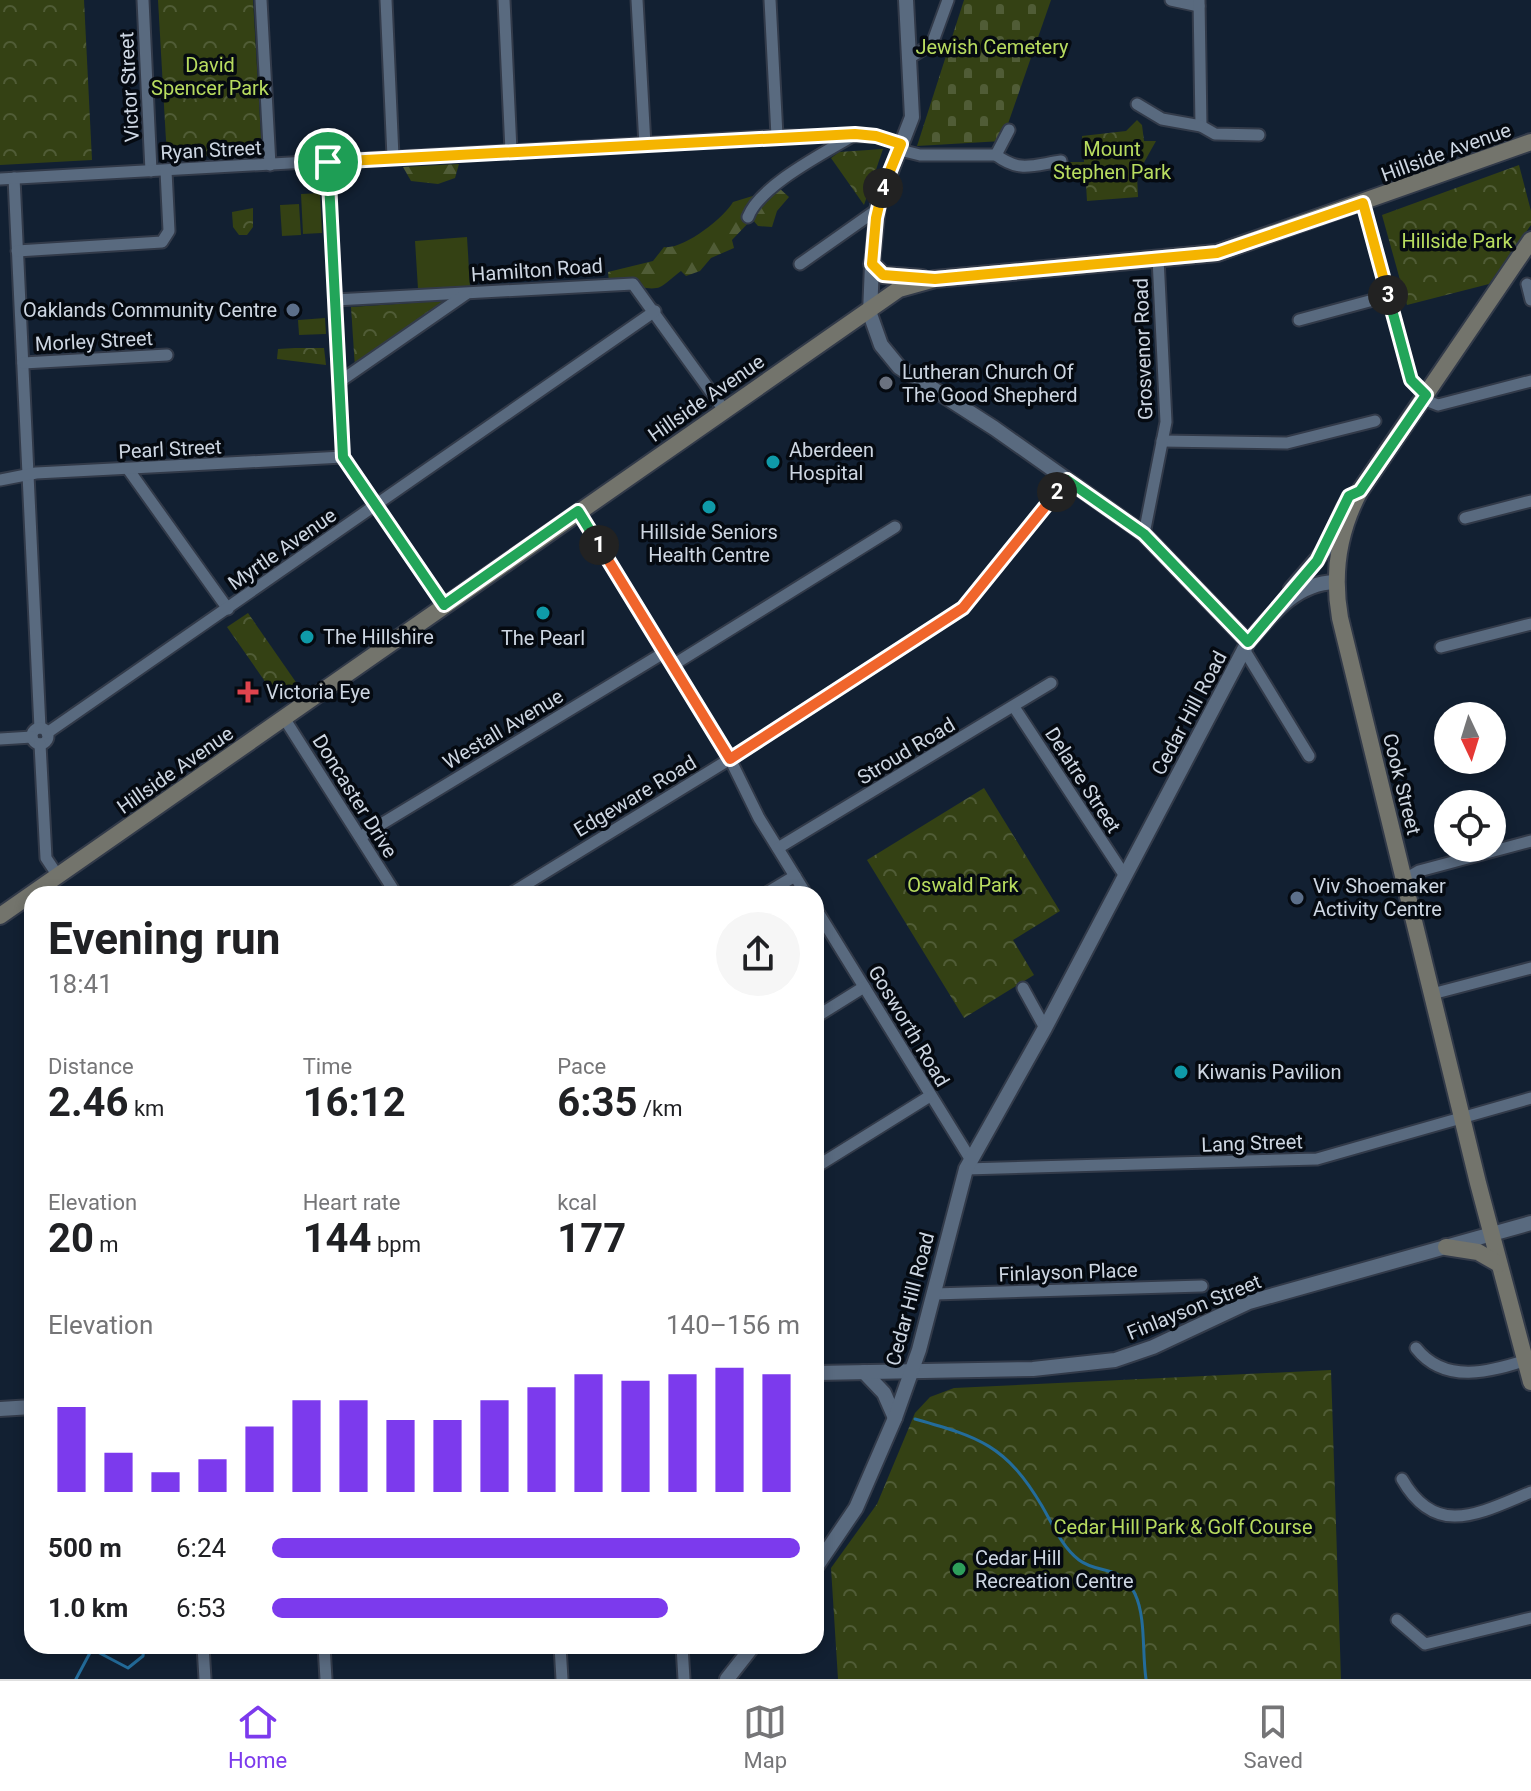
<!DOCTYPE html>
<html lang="en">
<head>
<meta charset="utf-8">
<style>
	:root { --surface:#fff; --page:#f6f6f6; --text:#202124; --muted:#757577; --line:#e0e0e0; --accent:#7c3aed }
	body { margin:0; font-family:Roboto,sans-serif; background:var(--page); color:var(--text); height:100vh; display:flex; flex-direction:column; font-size:30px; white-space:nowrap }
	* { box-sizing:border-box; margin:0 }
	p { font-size:26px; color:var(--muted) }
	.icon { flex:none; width:44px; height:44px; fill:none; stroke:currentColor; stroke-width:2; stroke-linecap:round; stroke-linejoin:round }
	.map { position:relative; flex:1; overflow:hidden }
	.panel { position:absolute; left:24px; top:886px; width:800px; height:768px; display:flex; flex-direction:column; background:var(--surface); border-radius:24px; box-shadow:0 4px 12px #0003 }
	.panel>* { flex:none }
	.needle { width:52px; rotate:176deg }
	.fabs { position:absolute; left:1434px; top:702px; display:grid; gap:16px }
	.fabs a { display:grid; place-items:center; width:72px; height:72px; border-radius:50%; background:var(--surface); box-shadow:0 4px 12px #0003; font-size:40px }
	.pin { position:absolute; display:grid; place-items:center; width:68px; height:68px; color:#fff; margin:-34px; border:4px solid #fff; border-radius:50%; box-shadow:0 2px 8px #0007 }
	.km { position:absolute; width:40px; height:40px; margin:-20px; border-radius:50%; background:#222; color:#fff; font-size:22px; line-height:40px; text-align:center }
	.round { display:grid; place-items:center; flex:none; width:84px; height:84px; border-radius:42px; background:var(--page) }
	.overview { display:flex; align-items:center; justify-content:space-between; height:136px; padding:0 24px }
	h1 { font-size:44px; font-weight:700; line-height:60px }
	.stats { display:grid; grid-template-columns:repeat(3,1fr); gap:12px; height:136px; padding:8px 24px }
	.stats div { display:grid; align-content:center }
	.stats b { font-size:40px; font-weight:700 }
	.stats small { font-size:22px; font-weight:400 }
	.stats p { font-size:22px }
	.chart { height:224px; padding:16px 24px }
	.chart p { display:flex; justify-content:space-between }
	.chart svg { width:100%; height:144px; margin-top:8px; stroke:var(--accent); stroke-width:6 }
	ul { padding:0 24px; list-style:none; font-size:26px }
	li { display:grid; grid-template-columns:128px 96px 1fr; align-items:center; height:60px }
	li i { height:20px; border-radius:10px; background:var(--accent) }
	.dock { display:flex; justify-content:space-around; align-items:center; height:112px; border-top:2px solid var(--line); background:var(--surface); font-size:22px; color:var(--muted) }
	.dock a { display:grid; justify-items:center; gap:4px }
	.dock .on { color:var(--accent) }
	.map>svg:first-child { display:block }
	.grass { fill:#344114 }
	.forest { fill:url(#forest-firs) }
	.cemetery { fill:url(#cemetery-stones) }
	.park { fill:url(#park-crowns) }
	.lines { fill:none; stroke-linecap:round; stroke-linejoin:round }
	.stream { stroke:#236c9b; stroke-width:3 }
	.minor-casing { stroke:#323a49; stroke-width:15 }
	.tertiary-casing { stroke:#323a49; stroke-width:18 }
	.secondary-casing { stroke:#323a49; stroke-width:20 }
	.minor { stroke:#596a7f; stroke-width:11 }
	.tertiary { stroke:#596a7f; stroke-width:14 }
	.secondary { stroke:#73746c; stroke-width:16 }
	.split-1-casing { stroke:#fff; stroke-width:16 }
	.split-2-casing { stroke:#fff; stroke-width:16 }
	.split-3-casing { stroke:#fff; stroke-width:16 }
	.split-4-casing { stroke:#fff; stroke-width:16 }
	.split-5-casing { stroke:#fff; stroke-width:16 }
	.split-1 { stroke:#22a559; stroke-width:10 }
	.split-2 { stroke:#f0652b; stroke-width:10 }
	.split-3 { stroke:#22a559; stroke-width:10 }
	.split-4 { stroke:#f5b400; stroke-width:10 }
	.split-5 { stroke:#f5b400; stroke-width:10 }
	.service-dot { fill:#5c6f8a; stroke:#050a11; stroke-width:3 }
	.worship-dot { fill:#6b7280; stroke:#050a11; stroke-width:3 }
	.culture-dot { fill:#0f9aa8; stroke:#050a11; stroke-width:3 }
	.health-dot { fill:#e0444e; stroke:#050a11; stroke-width:3 }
	.leisure-dot { fill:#2e9e5b; stroke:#050a11; stroke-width:3 }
	.labels { text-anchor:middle; stroke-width:7; stroke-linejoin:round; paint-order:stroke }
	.park-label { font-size:20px; fill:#b8dc5f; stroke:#050a11 }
	.street-label { font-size:20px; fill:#cdd6e2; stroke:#050a11 }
	.poi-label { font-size:20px; fill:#cdd6e2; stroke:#050a11; text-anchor:start }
</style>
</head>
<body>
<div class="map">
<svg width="1531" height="1679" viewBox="0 0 1531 1679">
	<defs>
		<pattern id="forest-firs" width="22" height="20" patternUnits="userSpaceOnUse" patternTransform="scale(2)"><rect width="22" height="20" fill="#344114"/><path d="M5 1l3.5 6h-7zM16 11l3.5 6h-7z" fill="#505c36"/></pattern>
		<pattern id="cemetery-stones" width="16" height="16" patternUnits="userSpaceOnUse" patternTransform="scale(2)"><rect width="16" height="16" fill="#344114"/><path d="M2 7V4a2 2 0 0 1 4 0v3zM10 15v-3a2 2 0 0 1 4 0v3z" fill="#505c36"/></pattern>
		<pattern id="park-crowns" width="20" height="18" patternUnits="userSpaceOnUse" patternTransform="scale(2)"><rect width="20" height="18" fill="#344114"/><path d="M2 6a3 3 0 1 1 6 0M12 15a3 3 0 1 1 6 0" fill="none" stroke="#505c36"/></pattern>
	</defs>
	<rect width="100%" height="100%" fill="#122032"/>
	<g class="grass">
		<polygon points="320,193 322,233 303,234 301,194"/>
		<polygon points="299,204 301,235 282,236 280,205"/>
		<polygon points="467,237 470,286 418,289 415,241"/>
		<polygon points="325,318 326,334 299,335 298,320"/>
	</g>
	<g class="forest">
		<polygon points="459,164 455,178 438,184 411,181 403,167"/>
		<path d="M779 188 789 197 777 211 772 227 758 226 752 219 732 240 734 248 711 258 700 271 686 276 681 271C674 276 666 284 660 287 649 292 622 282 609 282L608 272 653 261 664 247C683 250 724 218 733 202Z"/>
	</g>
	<polygon class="cemetery" points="964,0 1051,0 1002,141 917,146"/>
	<g class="park">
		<polygon points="0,0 84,0 92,160 0,165"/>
		<polygon points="158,0 253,0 262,153 167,158"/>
		<polygon points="1137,120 1142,125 1144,141 1156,141 1137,175 1138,197 1087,201 1085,167 1067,166 1067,162 1084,162 1082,136 1126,131"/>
		<polygon points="883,149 864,205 831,158 839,152"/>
		<polygon points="1519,165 1531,211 1531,225 1489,284 1407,305 1382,215"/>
		<polygon points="253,208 253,227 247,235 239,235 233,227 232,212"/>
		<polygon points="442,301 443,306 355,368 351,307"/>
		<polygon points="295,348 324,348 326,365 277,359 278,349"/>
		<polygon points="248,613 300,688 280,703 227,627"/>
		<polygon points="984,788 1060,911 1013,940 1034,975 964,1018 867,860"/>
		<polygon points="1331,1370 1341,1679 838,1679 831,1568 877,1504 915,1413 930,1397 954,1388"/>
	</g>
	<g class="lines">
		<g class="stream">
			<path d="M915 1419C979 1437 1006 1445 1042 1506 1053 1525 1062 1547 1079 1560 1099 1575 1120 1563 1135 1594 1146 1617 1142 1653 1146 1679"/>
			<polyline points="76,1679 92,1649 128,1668 143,1656 144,1646"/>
		</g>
		<g class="minor-casing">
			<g id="minor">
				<polyline points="143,0 151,171"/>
				<polyline points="261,0 270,165"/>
				<polyline points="386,0 393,157"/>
				<polyline points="504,0 511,151"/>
				<polyline points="637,0 645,145"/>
				<polyline points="770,0 777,136"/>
				<polyline points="1171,0 1199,6"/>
				<polyline points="1199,0 1201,126"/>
				<polyline points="909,58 932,44 948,0"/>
				<polyline points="1137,104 1162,119 1201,126 1215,134 1259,135"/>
				<path d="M1009 130 996 155C1020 173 1033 165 1061 161"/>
				<polyline points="900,150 920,155 996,155"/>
				<polyline points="328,162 343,457 444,605"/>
				<polyline points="14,178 40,728"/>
				<polyline points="0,179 777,136 876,136 901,144"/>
				<polyline points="1363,203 1411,380 1426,395"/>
				<path d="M748 217C760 185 826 152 854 135"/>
				<polyline points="17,251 162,242 169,231 166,171"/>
				<polyline points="800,264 878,209"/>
				<polyline points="1527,284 1531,300"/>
				<polyline points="335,300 633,284 724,410"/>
				<polyline points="1299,320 1388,296"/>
				<polyline points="23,363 167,355"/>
				<polyline points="339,382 466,294"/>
				<polyline points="1423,399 1438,405 1531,381"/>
				<polyline points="1162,441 1287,443 1375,421"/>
				<polyline points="128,469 228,609"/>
				<polyline points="0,480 36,473 343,457"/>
				<polyline points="578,511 730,759 759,818 806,894"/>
				<polyline points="1465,518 1531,501"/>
				<polyline points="1144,534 1166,422 1158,258"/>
				<polyline points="1441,647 1531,624"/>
				<polyline points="1245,651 1309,756"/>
				<polyline points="673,665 895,527"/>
				<polyline points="1014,707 1123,873"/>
				<polyline points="284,718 396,894"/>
				<circle cx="40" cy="736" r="8"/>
				<polyline points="47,733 655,311"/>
				<polyline points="0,739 32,737"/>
				<polyline points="40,744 46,858 58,876"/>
				<polyline points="360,837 665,652"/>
				<polyline points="778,848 1051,683"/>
				<polyline points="1405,879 1419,871 1531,841"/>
				<polyline points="510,894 730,759 963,608 1067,480"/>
				<polyline points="765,894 795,876"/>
				<polyline points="816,909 971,1160"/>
				<polyline points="1023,988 1045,1028"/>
				<polyline points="1432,994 1531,968"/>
				<polyline points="816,1017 864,987"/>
				<polyline points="816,1167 930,1096"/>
				<polyline points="966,1169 1317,1159 1531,1098"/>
				<polyline points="934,1294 1202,1286"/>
				<path d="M1416 1348C1445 1385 1490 1372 1530 1359"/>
				<path d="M1402 1479C1436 1539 1480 1513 1531 1492"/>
				<polyline points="1397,1620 1425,1644 1531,1618"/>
				<polyline points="203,1646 205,1679"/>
				<polyline points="324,1646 326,1679"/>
				<polyline points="560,1646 562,1679"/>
				<polyline points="682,1646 684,1679"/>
			</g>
		</g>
		<g class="tertiary-casing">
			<g id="tertiary">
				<polyline points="906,0 912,117 878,205 872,264 870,314 881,345 899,367 994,428 1144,534 1248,642"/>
				<polyline points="1291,589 1324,551 1344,507"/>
				<polyline points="864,1372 884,1393 895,1418"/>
				<polyline points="816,1373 1033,1369 1115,1360 1153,1347 1249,1302 1531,1223"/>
				<polyline points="0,1409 32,1407"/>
				<path d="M816 1567 856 1508 895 1418 919 1350 966 1169 1045 1028 1248 642C1272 614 1296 583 1335 582"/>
				<polyline points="727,1679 753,1646"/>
			</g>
		</g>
		<g class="secondary-casing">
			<g id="secondary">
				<path d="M1531 240 1360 491C1338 532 1332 573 1340 618L1478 1183 1531 1382"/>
				<polyline points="872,264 883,275 922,278"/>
				<polyline points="0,916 899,289 935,279 1217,253 1531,142"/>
				<polyline points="1446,1247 1478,1252 1499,1264"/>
			</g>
		</g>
		<use href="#minor" class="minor"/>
		<use href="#tertiary" class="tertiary"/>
		<use href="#secondary" class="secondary"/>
	</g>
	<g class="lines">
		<g class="split-1-casing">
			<polyline id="split-1" points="328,162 343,457 444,605 578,511 599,545"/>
		</g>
		<g class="split-2-casing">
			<polyline id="split-2" points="599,545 730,759 963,608 1057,492"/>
		</g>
		<g class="split-3-casing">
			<polyline id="split-3" points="1057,492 1067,480 1144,534 1248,642 1317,561 1349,496 1360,491 1426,395 1411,380 1388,295"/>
		</g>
		<g class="split-4-casing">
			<polyline id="split-4" points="883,188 876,218 872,264 883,275 935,279 1217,253 1363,203 1388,295"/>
		</g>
		<g class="split-5-casing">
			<polyline id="split-5" points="328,162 855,134 876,136 901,144 883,188"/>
		</g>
		<use href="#split-1" class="split-1"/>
		<use href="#split-2" class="split-2"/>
		<use href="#split-3" class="split-3"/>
		<use href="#split-4" class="split-4"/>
		<use href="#split-5" class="split-5"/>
	</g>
	<g class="service-dot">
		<circle cx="293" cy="310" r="8"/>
		<circle cx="1297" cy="898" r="8"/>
	</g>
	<circle class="worship-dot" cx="886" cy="383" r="8"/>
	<g class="culture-dot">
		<circle cx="773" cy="462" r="8"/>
		<circle cx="709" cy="507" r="8"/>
		<circle cx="543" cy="613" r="8"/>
		<circle cx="307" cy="637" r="8"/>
		<circle cx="1181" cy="1072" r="8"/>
	</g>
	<path class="health-dot" d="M244 680h8v8h8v8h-8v8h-8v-8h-8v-8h8z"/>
	<circle class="leisure-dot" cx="959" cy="1569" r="8"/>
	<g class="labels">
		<g class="park-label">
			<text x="992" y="54">Jewish Cemetery</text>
			<text x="210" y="72">David<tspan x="210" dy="23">Spencer Park</tspan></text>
			<text x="1112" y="156">Mount<tspan x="1112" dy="23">Stephen Park</tspan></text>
			<text x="1457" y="248">Hillside Park</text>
			<text x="963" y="892">Oswald Park</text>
			<text x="1183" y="1534">Cedar Hill Park &amp; Golf Course</text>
		</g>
		<g class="street-label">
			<text transform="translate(129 87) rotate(-93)" y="7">Victor Street</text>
			<text transform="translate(211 150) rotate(-3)" y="7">Ryan Street</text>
			<text transform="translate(1446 152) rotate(-20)" y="7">Hillside Avenue</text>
			<text transform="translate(537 270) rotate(-4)" y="7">Hamilton Road</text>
			<text transform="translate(94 341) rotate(-3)" y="7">Morley Street</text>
			<text transform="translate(1143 349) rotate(-92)" y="7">Grosvenor Road</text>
			<text transform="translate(706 398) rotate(-35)" y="7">Hillside Avenue</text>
			<text transform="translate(170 449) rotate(-3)" y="7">Pearl Street</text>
			<text transform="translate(282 549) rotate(-35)" y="7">Myrtle Avenue</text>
			<text transform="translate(1189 713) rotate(-62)" y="7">Cedar Hill Road</text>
			<text transform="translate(503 729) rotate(-31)" y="7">Westall Avenue</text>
			<text transform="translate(906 751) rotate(-31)" y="7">Stroud Road</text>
			<text transform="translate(175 770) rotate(-35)" y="7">Hillside Avenue</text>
			<text transform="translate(1083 780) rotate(57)" y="7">Delatre Street</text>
			<text transform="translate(1402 784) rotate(76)" y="7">Cook Street</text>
			<text transform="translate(355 796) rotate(58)" y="7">Doncaster Drive</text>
			<text transform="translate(635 796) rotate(-31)" y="7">Edgeware Road</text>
			<text transform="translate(909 1026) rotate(59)" y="7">Gosworth Road</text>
			<text transform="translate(1252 1143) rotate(-2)" y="7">Lang Street</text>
			<text transform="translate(1068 1272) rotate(-2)" y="7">Finlayson Place</text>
			<text transform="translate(910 1299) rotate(-75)" y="7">Cedar Hill Road</text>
			<text transform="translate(1194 1307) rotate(-22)" y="7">Finlayson Street</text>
		</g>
		<g class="poi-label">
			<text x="277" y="317" text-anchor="end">Oaklands Community Centre</text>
			<text x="902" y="379">Lutheran Church Of<tspan x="902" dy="23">The Good Shepherd</tspan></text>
			<text x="789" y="457">Aberdeen<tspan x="789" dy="23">Hospital</tspan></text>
			<text x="709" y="539" text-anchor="middle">Hillside Seniors<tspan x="709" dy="23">Health Centre</tspan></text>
			<text x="323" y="644">The Hillshire</text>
			<text x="543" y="645" text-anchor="middle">The Pearl</text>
			<text x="266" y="699">Victoria Eye</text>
			<text x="1313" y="893">Viv Shoemaker<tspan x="1313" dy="23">Activity Centre</tspan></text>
			<text x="1197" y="1079">Kiwanis Pavilion</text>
			<text x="975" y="1565">Cedar Hill<tspan x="975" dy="23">Recreation Centre</tspan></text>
		</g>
	</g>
</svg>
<div class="fabs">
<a><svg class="needle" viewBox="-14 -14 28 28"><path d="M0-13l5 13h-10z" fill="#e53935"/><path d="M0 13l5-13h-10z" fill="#757577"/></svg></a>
<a><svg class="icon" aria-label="locate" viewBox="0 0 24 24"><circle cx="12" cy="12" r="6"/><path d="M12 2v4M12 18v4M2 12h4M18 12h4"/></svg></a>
</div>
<div class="pin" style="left:328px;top:162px;background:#1e9e55"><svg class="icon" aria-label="arrive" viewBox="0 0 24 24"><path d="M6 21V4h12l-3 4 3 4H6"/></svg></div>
<b class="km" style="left:599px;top:545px">1</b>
<b class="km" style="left:1057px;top:492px">2</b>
<b class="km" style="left:1388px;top:295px">3</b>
<b class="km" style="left:883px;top:188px">4</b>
<section class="panel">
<div class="overview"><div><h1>Evening run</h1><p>18:41</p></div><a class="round"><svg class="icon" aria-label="share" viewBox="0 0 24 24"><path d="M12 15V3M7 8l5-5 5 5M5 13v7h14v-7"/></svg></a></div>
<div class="stats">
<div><p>Distance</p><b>2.46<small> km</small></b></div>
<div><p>Time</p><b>16:12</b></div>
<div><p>Pace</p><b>6:35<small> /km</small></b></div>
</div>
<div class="stats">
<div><p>Elevation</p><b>20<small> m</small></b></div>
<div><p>Heart rate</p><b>144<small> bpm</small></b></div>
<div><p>kcal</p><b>177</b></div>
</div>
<div class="chart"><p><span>Elevation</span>140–156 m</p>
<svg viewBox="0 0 160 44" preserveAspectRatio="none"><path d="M5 44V18M15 44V32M25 44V38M35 44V34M45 44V24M55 44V16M65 44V16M75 44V22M85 44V22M95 44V16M105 44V12M115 44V8M125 44V10M135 44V8M145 44V6M155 44V8"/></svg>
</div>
<ul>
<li><b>500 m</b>6:24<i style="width:100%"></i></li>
<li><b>1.0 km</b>6:53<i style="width:75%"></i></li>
</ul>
</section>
</div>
<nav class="dock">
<a class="on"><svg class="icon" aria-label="home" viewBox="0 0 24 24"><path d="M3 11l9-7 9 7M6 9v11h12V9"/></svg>Home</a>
<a><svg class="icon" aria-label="map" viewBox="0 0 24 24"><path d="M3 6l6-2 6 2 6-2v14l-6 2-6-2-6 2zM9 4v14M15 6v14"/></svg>Map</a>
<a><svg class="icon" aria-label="saved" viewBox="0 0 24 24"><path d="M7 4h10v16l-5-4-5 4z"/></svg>Saved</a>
</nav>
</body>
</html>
